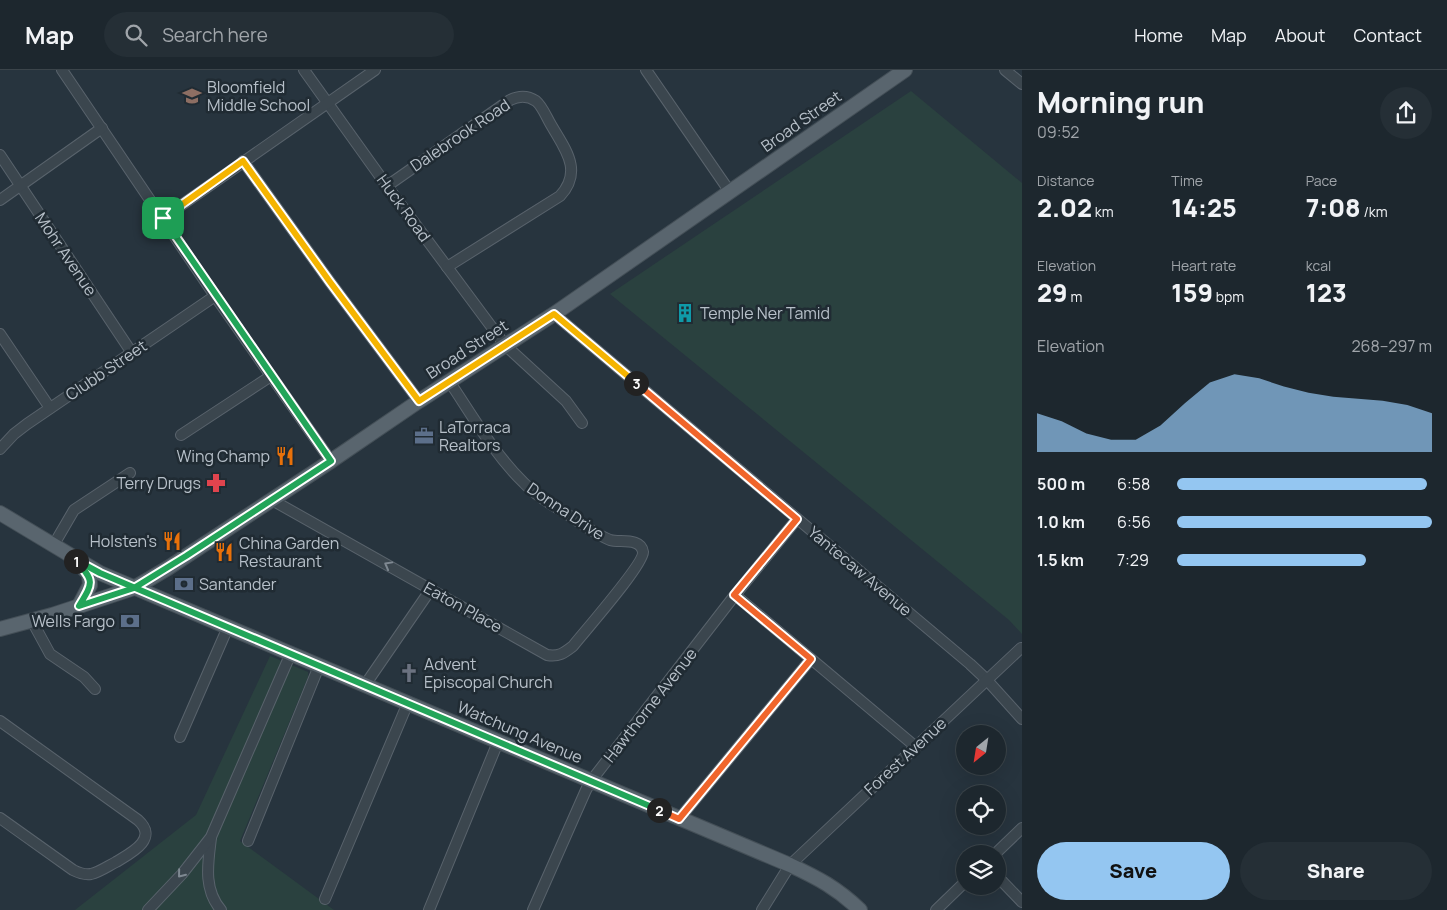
<!DOCTYPE html>
<html lang="en">
<head>
<meta charset="utf-8">
<style>
	:root { --surface:#1d272e; --page:#252f36; --text:#f1f3f6; --muted:#a0a5aa; --line:#3b444a; --accent:#94c6f1 }
	body { margin:0; font-family:Manrope,sans-serif; background:var(--page); color:var(--text); height:100vh; display:flex; flex-direction:column; font-size:19px; white-space:nowrap }
	* { box-sizing:border-box; margin:0 }
	p { font-size:16px; color:var(--muted) }
	.icon { flex:none; width:28px; height:28px; fill:none; stroke:currentColor; stroke-width:2; stroke-linecap:round; stroke-linejoin:round }
	.map { position:relative; flex:1; overflow:hidden }
	.panel { display:flex; flex-direction:column; background:var(--surface); width:425px }
	.panel>* { flex:none }
	.needle { width:32px; rotate:210deg }
	.fabs { position:absolute; left:956px; top:655px; display:grid; gap:10px }
	.fabs a { display:grid; place-items:center; width:50px; height:50px; border-radius:50%; background:var(--surface); box-shadow:0 5px 20px #0002,0 0 0 1px var(--line); font-size:25px }
	.pin { position:absolute; display:grid; place-items:center; width:42px; height:42px; color:#fff; margin:-21px; border-radius:10px; box-shadow:0 2px 8px #0006 }
	.km { position:absolute; width:25px; height:25px; margin:-12px; border-radius:50%; background:#222; color:#fff; font-size:14px; line-height:25px; text-align:center }
	.round { display:grid; place-items:center; flex:none; width:52px; height:52px; border-radius:26px; background:var(--page) }
	.head { display:flex; align-items:center; justify-content:space-between; height:85px; padding:0 15px }
	h1 { font-size:28px; font-weight:800; line-height:38px }
	.figures { display:grid; grid-template-columns:repeat(3,1fr); gap:8px; height:85px; padding:5px 15px }
	.figures div { display:grid; align-content:center }
	.figures b { font-size:25px; font-weight:800 }
	.figures small { font-size:14px; font-weight:400 }
	.figures p { font-size:14px }
	.chart { height:140px; padding:10px 15px }
	.chart p { display:flex; justify-content:space-between }
	.chart svg { width:100%; height:90px; margin-top:5px; fill:var(--accent); opacity:.7 }
	.button { display:flex; gap:10px; margin-top:auto; padding:10px 15px }
	.button a { flex:1; height:58px; border-radius:30px; background:var(--accent); color:#111; font-size:20px; font-weight:800; line-height:58px; text-align:center }
	.button a+a { background:var(--page); color:var(--text) }
	ul { padding:0 15px; list-style:none; font-size:16px }
	li { display:grid; grid-template-columns:80px 60px 1fr; align-items:center; height:38px }
	li i { height:12px; border-radius:6px; background:var(--accent) }
	header { display:flex; align-items:center; gap:30px; box-sizing:border-box; height:70px; padding:0 25px; background:var(--surface); border-bottom:1px solid var(--line) }
	header strong { font-size:24px }
	nav { display:flex; gap:28px; margin-inline-start:auto; font-size:18px }
	.search { width:350px; height:45px; background:var(--page); display:flex; align-items:center; gap:12px; box-sizing:border-box; padding:0 18px; border-radius:28px; color:var(--muted); font-size:19px }
	main { display:flex; flex:1; min-height:0 }
	.map>svg:first-child { display:block }
	.green { fill:#2a413f }
	.lines { fill:none; stroke-linecap:round; stroke-linejoin:round }
	.minor-casing { stroke:#59636c; stroke-width:12 }
	.major-casing { stroke:#444f57; stroke-width:16 }
	.minor { stroke:#3b464e; stroke-width:10 }
	.major { stroke:#59656e; stroke-width:14 }
	.oneway { stroke:#7f8992 }
	.split-1-casing { stroke:#fff; stroke-width:10 }
	.split-2-casing { stroke:#fff; stroke-width:10 }
	.split-3-casing { stroke:#fff; stroke-width:10 }
	.split-4-casing { stroke:#fff; stroke-width:10 }
	.split-1 { stroke:#22a559; stroke-width:6 }
	.split-2 { stroke:#22a559; stroke-width:6 }
	.split-3 { stroke:#f0652b; stroke-width:6 }
	.split-4 { stroke:#f5b400; stroke-width:6 }
	.labels { text-anchor:middle; stroke-width:5; stroke-linejoin:round; paint-order:stroke }
	.poi-label { font-size:16px; fill:#b7c0c9; stroke:#202b33; text-anchor:start }
	.street-label { font-size:16px; fill:#b7c0c9; stroke:#202b33 }
</style>
</head>
<body>
<header>
<strong>Map</strong>
<div class="search"><svg class="icon" aria-label="search" viewBox="0 0 24 24"><circle cx="10" cy="10" r="6"/><path d="M15 15l6 6"/></svg>Search here</div>
<nav><a>Home</a><a>Map</a><a>About</a><a>Contact</a></nav>
</header>
<main>
<div class="map">
<svg width="1022" height="840" viewBox="0 0 1022 840">
	<rect width="100%" height="100%" fill="#27343e"/>
	<g class="green">
		<polygon points="911,21 1022,113 1022,564 1009,550 610,224"/>
		<polygon points="270,586 308,602 308,607 240,771 334,840 75,840 196,745"/>
	</g>
	<g class="lines">
		<g class="minor-casing">
			<g id="minor">
				<polyline points="62,0 215,226 331,391"/>
				<polyline points="304,0 387,116 505,275 566,331 582,353"/>
				<polyline points="646,0 730,122"/>
				<polyline points="1005,0 1022,14"/>
				<polyline points="0,85 132,283"/>
				<polyline points="243,91 330,212 419,331"/>
				<path d="M387 116 510 30C518 26 527 25 536 31 542 36 546 46 550 53 564 78 584 100 560 126L447 197"/>
				<polyline points="0,130 102,58"/>
				<polyline points="163,148 375,0"/>
				<polyline points="554,244 970,594 986,609 1022,649"/>
				<polyline points="0,264 50,338"/>
				<polyline points="181,365 271,306"/>
				<polyline points="0,379 14,364 27,354 215,226"/>
				<path d="M272 430 547 585C559 587 564 583 573 576 584 562 644 494 643 482 641 467 619 473 610 470 595 464 577 451 564 442 550 434 535 425 524 413 494 384 472 345 449 311"/>
				<polyline points="53,476 74,440 130,403"/>
				<polyline points="735,525 916,677"/>
				<polyline points="32,551 50,584 84,607 95,619"/>
				<polyline points="365,615 431,519"/>
				<path d="M0 651 138 750C159 769 131 783 116 792 108 796 100 802 91 804 85 805 79 803 73 800L0 748"/>
				<polyline points="180,667 228,557"/>
				<polyline points="679,749 811,589"/>
				<path d="M211 768C208 793 203 819 221 840"/>
				<polyline points="248,771 319,596"/>
				<polyline points="995,784 1022,758"/>
				<polyline points="998,807 1022,832"/>
				<polyline points="325,829 407,635 409,634"/>
				<polyline points="148,840 182,804 211,767 291,583"/>
				<polyline points="429,840 498,672"/>
				<polyline points="533,840 586,720 591,711 735,525 797,449"/>
				<polyline points="762,840 790,795 1021,578"/>
				<polyline points="936,840 965,812"/>
			</g>
		</g>
		<g class="major-casing">
			<g id="major">
				<path d="M0 443 100 503 790 795C818 808 837 818 860 840"/>
				<polyline points="79,536 90,515 89,504 80,495"/>
				<polyline points="0,559 52,545 134,518 168,498 331,391 419,331 554,244 905,0"/>
			</g>
		</g>
		<use href="#minor" class="minor"/>
		<use href="#major" class="major"/>
	</g>
	<defs><path id="oneway-chevron" d="M-2-3.5L2.5 0L-2 3.5" fill="none" stroke-width="1.6" stroke-linecap="round" stroke-linejoin="round" transform="scale(1.25)"/></defs>
	<g class="oneway">
		<use href="#oneway-chevron" transform="translate(388 495) rotate(-151)"/>
		<use href="#oneway-chevron" transform="translate(181 804) rotate(129)"/>
	</g>
	<g class="lines">
		<g class="split-1-casing">
			<path id="split-1" d="M76 491C95 511 93 513 79 536L134 518 186 486 331 391 163 148"/>
		</g>
		<g class="split-2-casing">
			<polyline id="split-2" points="76,491 74,489 100,503 659,740"/>
		</g>
		<g class="split-3-casing">
			<polyline id="split-3" points="636,313 797,449 734,525 811,589 679,749 659,740"/>
		</g>
		<g class="split-4-casing">
			<polyline id="split-4" points="163,148 243,91 330,212 419,331 554,244 636,313"/>
		</g>
		<use href="#split-1" class="split-1"/>
		<use href="#split-2" class="split-2"/>
		<use href="#split-3" class="split-3"/>
		<use href="#split-4" class="split-4"/>
	</g>
	<defs>
		<g id="school-bare" transform="scale(1.5)"><path d="M0-5L7-2L0 1L-7-2ZM-4 1L0 2.5L4 1V4Q0 6-4 4Z" fill="#8d6e63" stroke="#202b33" stroke-width="2.5" paint-order="stroke"/></g>
		<g id="building-bare" transform="scale(1.5)"><path d="M-4-6H4V6H1V3H-1V6H-4ZM-2.5-4.3h1.7v1.8h-1.7ZM.8-4.3h1.7v1.8H.8ZM-2.5-1h1.7V.8h-1.7ZM.8-1h1.7V.8H.8Z" fill="#0f9aa8" stroke="#202b33" stroke-width="2.5" paint-order="stroke"/></g>
		<g id="office-bare" transform="scale(1.5)"><path d="M-6-3h4V-5.5h4V-3h4V5H-6ZM-1-4.5V-3h2v-1.5ZM-6 0V1H6V0Z" fill="#5c6f8a" stroke="#202b33" stroke-width="2.5" paint-order="stroke"/></g>
		<g id="restaurant-bare" transform="scale(1.5)"><path d="M-5-6h1v4h1v-4h1v4h1v-4h1v5L-1.5 .5V6h-2V.5L-5-1ZM5-6V6H3V1.5H1.5Q1.5-4 5-6Z" fill="#e8710a" stroke="#202b33" stroke-width="2.5" paint-order="stroke"/></g>
		<g id="pharmacy-bare" transform="scale(1.5)"><path d="M-2-6h4v4h4v4h-4v4h-4v-4h-4v-4h4Z" fill="#e0444e" stroke="#202b33" stroke-width="2.5" paint-order="stroke"/></g>
		<g id="bank-bare" transform="scale(1.5)"><path d="M-6-4H6V4H-6ZM0-2.3a2.3 2.3 0 1 0 0 4.6a2.3 2.3 0 1 0 0-4.6Z" fill="#5c6f8a" stroke="#202b33" stroke-width="2.5" paint-order="stroke"/></g>
		<g id="church-bare" transform="scale(1.5)"><path d="M-1.2-6h2.4v3.5h3.3v2.4h-3.3V6h-2.4V-.1h-3.3v-2.4h3.3Z" fill="#6b7280" stroke="#202b33" stroke-width="2.5" paint-order="stroke"/></g>
	</defs>
	<g fill-rule="evenodd">
		<use href="#school-bare" x="192" y="26"/>
		<use href="#building-bare" x="685" y="243"/>
		<use href="#office-bare" x="424" y="366"/>
		<use href="#restaurant-bare" x="285" y="386"/>
		<use href="#pharmacy-bare" x="216" y="413"/>
		<use href="#restaurant-bare" x="172" y="471"/>
		<use href="#restaurant-bare" x="224" y="482"/>
		<use href="#bank-bare" x="184" y="514"/>
		<use href="#bank-bare" x="130" y="551"/>
		<use href="#church-bare" x="409" y="603"/>
	</g>
	<g class="labels">
		<g class="poi-label">
			<text x="207" y="23">Bloomfield<tspan x="207" dy="18">Middle School</tspan></text>
			<text x="700" y="249">Temple Ner Tamid</text>
			<text x="439" y="363">LaTorraca<tspan x="439" dy="18">Realtors</tspan></text>
			<text x="270" y="392" text-anchor="end">Wing Champ</text>
			<text x="201" y="419" text-anchor="end">Terry Drugs</text>
			<text x="157" y="477" text-anchor="end">Holsten's</text>
			<text x="239" y="479">China Garden<tspan x="239" dy="18">Restaurant</tspan></text>
			<text x="199" y="520">Santander</text>
			<text x="115" y="557" text-anchor="end">Wells Fargo</text>
			<text x="424" y="600">Advent<tspan x="424" dy="18">Episcopal Church</tspan></text>
		</g>
		<g class="street-label">
			<text transform="translate(801 51) rotate(-35)" y="6">Broad Street</text>
			<text transform="translate(460 65) rotate(-34)" y="6">Dalebrook Road</text>
			<text transform="translate(404 138) rotate(54)" y="6">Huck Road</text>
			<text transform="translate(66 184) rotate(56)" y="6">Mohr Avenue</text>
			<text transform="translate(467 279) rotate(-33)" y="6">Broad Street</text>
			<text transform="translate(106 300) rotate(-34)" y="6">Clubb Street</text>
			<text transform="translate(566 441) rotate(34)" y="6">Donna Drive</text>
			<text transform="translate(860 501) rotate(40)" y="6">Yantecaw Avenue</text>
			<text transform="translate(463 537) rotate(29)" y="6">Eaton Place</text>
			<text transform="translate(650 635) rotate(-52)" y="6">Hawthorne Avenue</text>
			<text transform="translate(520 662) rotate(23)" y="6">Watchung Avenue</text>
			<text transform="translate(905 686) rotate(-43)" y="6">Forest Avenue</text>
		</g>
	</g>
</svg>
<div class="fabs">
<a><svg class="needle" viewBox="-14 -14 28 28"><path d="M0-13l5 13h-10z" fill="#e53935"/><path d="M0 13l5-13h-10z" fill="#a0a5aa"/></svg></a>
<a><svg class="icon" aria-label="locate" viewBox="0 0 24 24"><circle cx="12" cy="12" r="6"/><path d="M12 2v4M12 18v4M2 12h4M18 12h4"/></svg></a>
<a><svg class="icon" aria-label="layers" viewBox="0 0 24 24"><path d="M12 4l9 5-9 5-9-5zM3 14l9 5 9-5"/></svg></a>
</div>
<div class="pin" style="left:163px;top:148px;background:#1e9e55"><svg class="icon" aria-label="arrive" viewBox="0 0 24 24"><path d="M6 21V4h12l-3 4 3 4H6"/></svg></div>
<b class="km" style="left:76px;top:491px">1</b>
<b class="km" style="left:659px;top:740px">2</b>
<b class="km" style="left:636px;top:313px">3</b>
</div>
<section class="panel">
<div class="head"><div><h1>Morning run</h1><p>09:52</p></div><a class="round"><svg class="icon" aria-label="share" viewBox="0 0 24 24"><path d="M12 15V3M7 8l5-5 5 5M5 13v7h14v-7"/></svg></a></div>
<div class="figures">
<div><p>Distance</p><b>2.02<small> km</small></b></div>
<div><p>Time</p><b>14:25</b></div>
<div><p>Pace</p><b>7:08<small> /km</small></b></div>
</div>
<div class="figures">
<div><p>Elevation</p><b>29<small> m</small></b></div>
<div><p>Heart rate</p><b>159<small> bpm</small></b></div>
<div><p>kcal</p><b>123</b></div>
</div>
<div class="chart"><p><span>Elevation</span>268–297 m</p>
<svg viewBox="0 0 160 44" preserveAspectRatio="none"><path d="M0 44V25L10 29L20 35L30 38L40 38L50 31L60 20L70 10L80 6L90 8L100 12L110 15L120 17L130 18L140 19L150 21L160 25V44z"/></svg>
</div>
<ul>
<li><b>500 m</b>6:58<i style="width:98%"></i></li>
<li><b>1.0 km</b>6:56<i style="width:100%"></i></li>
<li><b>1.5 km</b>7:29<i style="width:74%"></i></li>
</ul>
<div class="button"><a>Save</a><a>Share</a></div>
</section>
</main>
</body>
</html>
